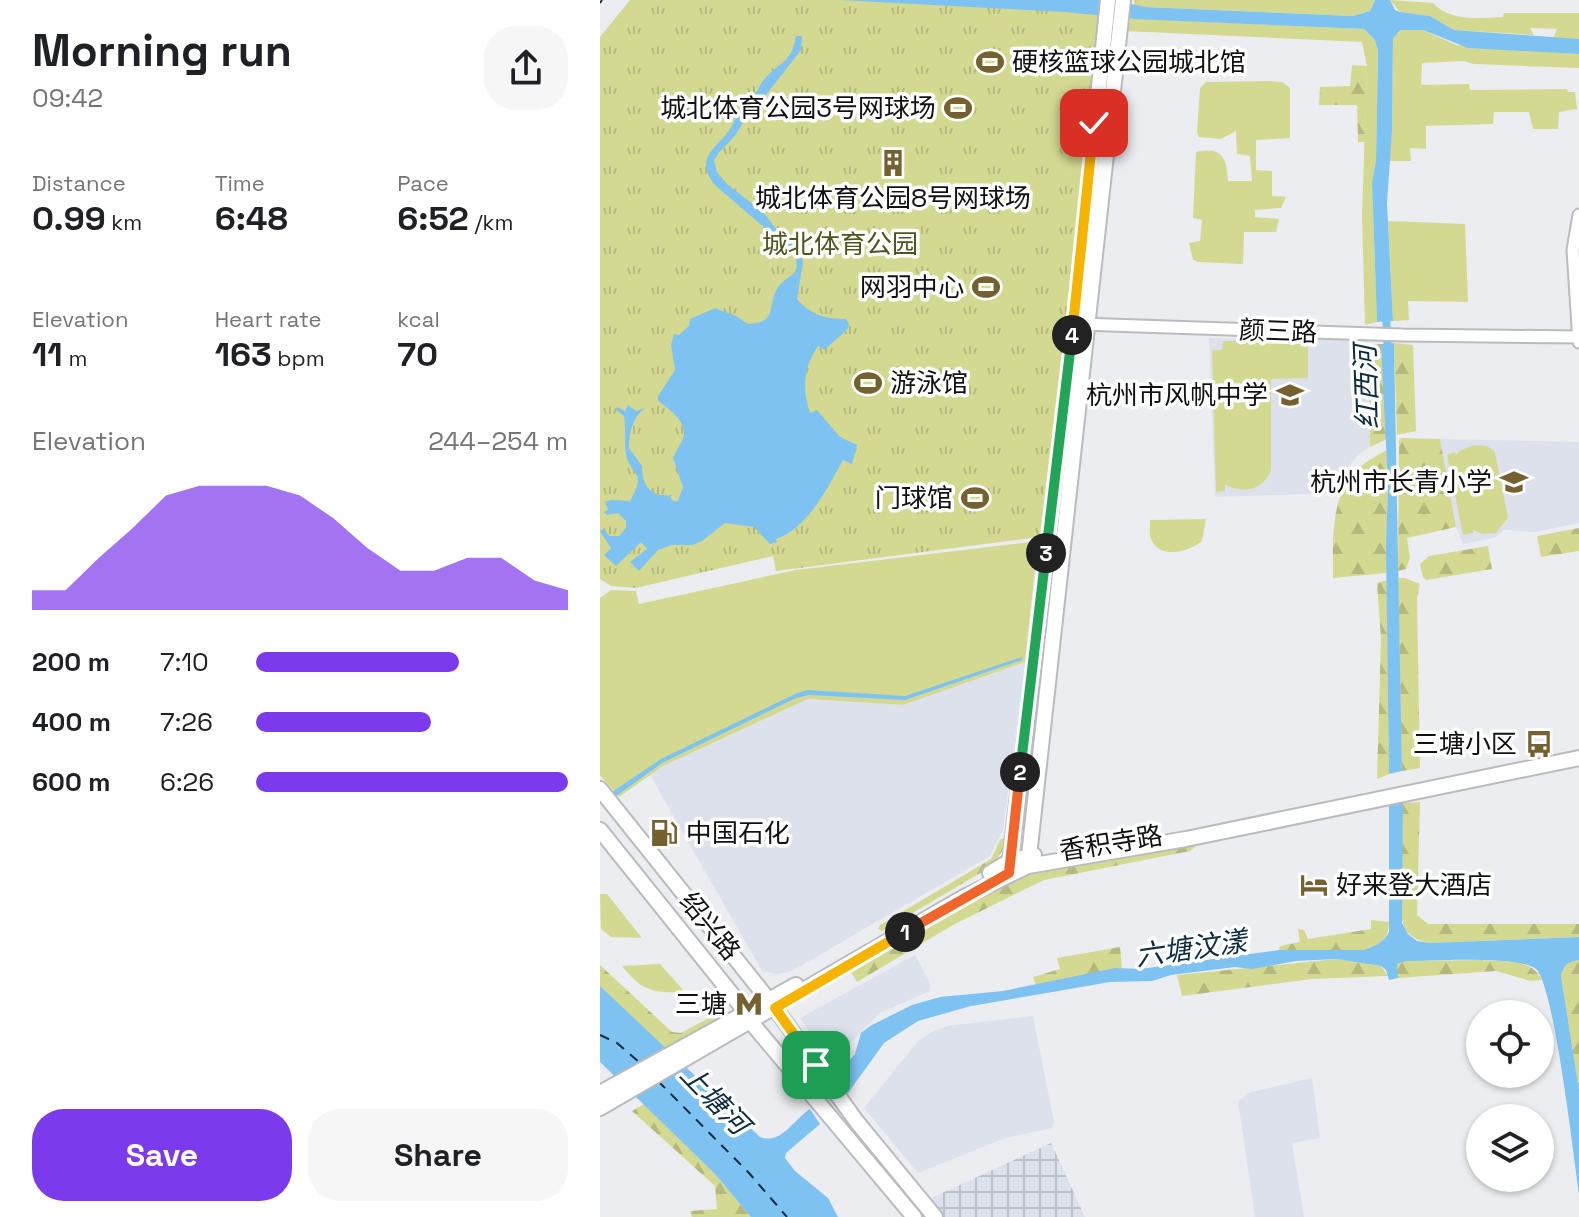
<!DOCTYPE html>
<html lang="en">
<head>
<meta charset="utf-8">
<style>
	:root { --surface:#fff; --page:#f6f6f6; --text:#202124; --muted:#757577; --accent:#7c3aed }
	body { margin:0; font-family:"Space Grotesk","Noto Sans SC",sans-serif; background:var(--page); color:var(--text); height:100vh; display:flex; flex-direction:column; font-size:30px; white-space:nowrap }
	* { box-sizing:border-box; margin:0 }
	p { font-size:26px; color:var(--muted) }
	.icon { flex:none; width:44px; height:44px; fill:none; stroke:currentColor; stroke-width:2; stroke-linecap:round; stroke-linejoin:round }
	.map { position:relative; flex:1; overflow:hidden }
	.sheet { display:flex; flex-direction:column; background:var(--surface); width:600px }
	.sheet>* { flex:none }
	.tools { position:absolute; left:866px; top:1000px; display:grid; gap:16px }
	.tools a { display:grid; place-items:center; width:88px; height:88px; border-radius:50%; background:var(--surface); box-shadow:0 2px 6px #0004; font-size:40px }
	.pin { position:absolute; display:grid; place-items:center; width:68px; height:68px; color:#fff; margin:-34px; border-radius:16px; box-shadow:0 4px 12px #0006 }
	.km { position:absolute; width:40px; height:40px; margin:-20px; border-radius:50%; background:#222; color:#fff; font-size:22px; line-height:40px; text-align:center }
	.round { display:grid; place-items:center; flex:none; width:84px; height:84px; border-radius:32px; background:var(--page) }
	.head { display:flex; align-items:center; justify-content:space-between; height:136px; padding:0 32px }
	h1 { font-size:44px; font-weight:700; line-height:60px }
	.stats { display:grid; grid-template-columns:repeat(3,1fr); gap:12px; height:136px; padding:8px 32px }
	.stats div { display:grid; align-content:center }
	.stats b { font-size:34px; font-weight:700 }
	.stats small { font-size:22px; font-weight:400 }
	.stats p { font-size:22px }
	.chart { height:224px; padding:16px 32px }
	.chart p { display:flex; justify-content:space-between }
	.chart svg { width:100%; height:144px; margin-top:8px; fill:var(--accent); opacity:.7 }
	.action { display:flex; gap:16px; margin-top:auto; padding:16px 32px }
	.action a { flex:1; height:92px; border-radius:32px; background:var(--accent); color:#fff; font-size:32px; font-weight:700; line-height:92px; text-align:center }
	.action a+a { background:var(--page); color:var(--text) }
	ul { padding:0 32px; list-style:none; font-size:26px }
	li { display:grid; grid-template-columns:128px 96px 1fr; align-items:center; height:60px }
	li i { height:20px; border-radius:10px; background:var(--accent) }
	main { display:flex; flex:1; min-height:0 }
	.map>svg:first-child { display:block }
	.built { fill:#dce1eb }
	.industrial { fill:url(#industrial-grid) }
	.grass { fill:#d4d992 }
	.forest { fill:url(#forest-firs) }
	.park { fill:url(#park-tufts) }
	.water { fill:#7ec2f2 }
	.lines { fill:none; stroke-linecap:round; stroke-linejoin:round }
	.canal { stroke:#7ec2f2; stroke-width:8 }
	.ferry { stroke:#0e2c40; stroke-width:2; stroke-dasharray:10 8; stroke-linecap:butt }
	.minor-casing { stroke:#babbbe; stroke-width:15 }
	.major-casing { stroke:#babbbe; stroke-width:18 }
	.minor { stroke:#fff; stroke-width:11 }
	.major { stroke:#fff; stroke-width:14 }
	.split-1-casing { stroke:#fff; stroke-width:16 }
	.split-2-casing { stroke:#fff; stroke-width:16 }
	.split-3-casing { stroke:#fff; stroke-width:16 }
	.split-4-casing { stroke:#fff; stroke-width:16 }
	.split-5-casing { stroke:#fff; stroke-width:16 }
	.split-1 { stroke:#f5b400; stroke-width:10 }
	.split-2 { stroke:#f0652b; stroke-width:10 }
	.split-3 { stroke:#22a559; stroke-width:10 }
	.split-4 { stroke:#22a559; stroke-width:10 }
	.split-5 { stroke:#f5b400; stroke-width:10 }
	.labels { text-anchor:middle; stroke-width:7; stroke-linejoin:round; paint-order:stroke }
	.poi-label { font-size:26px; fill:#111112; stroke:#fff; text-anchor:end }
	.park-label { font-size:26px; fill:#52541d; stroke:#fff }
	.street-label { font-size:26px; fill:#111112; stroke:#fff }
	.water-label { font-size:28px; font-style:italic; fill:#0e2c40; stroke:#fff }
</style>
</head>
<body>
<main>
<section class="sheet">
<div class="head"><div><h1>Morning run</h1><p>09:42</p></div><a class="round"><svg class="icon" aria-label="share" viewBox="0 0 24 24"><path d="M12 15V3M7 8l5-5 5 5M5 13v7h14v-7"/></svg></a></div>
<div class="stats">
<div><p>Distance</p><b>0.99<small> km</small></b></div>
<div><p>Time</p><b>6:48</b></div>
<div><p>Pace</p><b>6:52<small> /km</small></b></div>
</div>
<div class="stats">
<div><p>Elevation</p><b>11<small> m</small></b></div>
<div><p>Heart rate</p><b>163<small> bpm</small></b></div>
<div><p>kcal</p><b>70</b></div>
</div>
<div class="chart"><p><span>Elevation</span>244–254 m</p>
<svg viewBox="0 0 160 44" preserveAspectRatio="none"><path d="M0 44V38L10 38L20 28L30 19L40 9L50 6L60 6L70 6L80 9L90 16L100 25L110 32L120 32L130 28L140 28L150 35L160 38V44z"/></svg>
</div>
<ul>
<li><b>200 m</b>7:10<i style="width:65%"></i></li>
<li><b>400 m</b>7:26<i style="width:56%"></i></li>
<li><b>600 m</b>6:26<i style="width:100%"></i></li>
</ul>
<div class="action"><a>Save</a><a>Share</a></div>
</section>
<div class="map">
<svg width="979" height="1217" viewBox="0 0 979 1217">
	<defs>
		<pattern id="industrial-grid" width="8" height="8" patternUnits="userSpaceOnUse" patternTransform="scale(2)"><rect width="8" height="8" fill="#dce1eb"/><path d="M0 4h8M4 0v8" fill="none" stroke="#bcc0c8"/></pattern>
		<pattern id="forest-firs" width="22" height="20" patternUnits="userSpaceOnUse" patternTransform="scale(2)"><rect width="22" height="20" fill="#d4d992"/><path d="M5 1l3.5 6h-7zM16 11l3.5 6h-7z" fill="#b5b97d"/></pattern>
		<pattern id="park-tufts" width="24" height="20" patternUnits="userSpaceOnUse" patternTransform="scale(2)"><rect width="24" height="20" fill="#d4d992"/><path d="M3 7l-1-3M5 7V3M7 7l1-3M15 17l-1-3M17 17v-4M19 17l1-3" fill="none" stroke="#b5b97d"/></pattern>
	</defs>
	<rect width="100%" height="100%" fill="#ecedf0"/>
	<g class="built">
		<polygon points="609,338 769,340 770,447 758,455 742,474 735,493 615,497"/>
		<polygon points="840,439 979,442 979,523 935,532 904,530 894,538 863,544 856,527"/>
		<polygon points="425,662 403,830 390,856 190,972 177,974 162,971 50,775 63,766 208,699 303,705"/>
		<polygon points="315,955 330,983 330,991 280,1013 231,1063 200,1018"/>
		<polygon points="433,1016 454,1122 452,1128 405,1138 318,1173 264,1108 319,1040 332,1032 347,1026"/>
		<polygon points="712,1078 720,1138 692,1143 704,1217 655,1217 638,1101 651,1092"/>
	</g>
	<polygon class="industrial" points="451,1143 485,1217 343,1217 329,1199"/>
	<g class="grass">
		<polygon points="534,0 775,0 770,11 753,16 545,7 534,6"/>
		<path d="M790 0 833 3C850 22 880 18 903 17L904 13H979V39L953 38 957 29 930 28 934 35 854 30 830 16 800 12Z"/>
		<polygon points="525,18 764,29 775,40 778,51 776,160 772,183 777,322 765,325 762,216 767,66 762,42 525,31"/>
		<polygon points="800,30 823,30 856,45 979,54 979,68 874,64 863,61 822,63 821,85 869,84 870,90 967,89 968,92 975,92 977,109 959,112 958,129 933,129 929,112 894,112 893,124 826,126 826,149 810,148 811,161 789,161 792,131 793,39"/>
		<path d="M670 81 682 82 690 88V138L656 140V170L672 171V196L686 197 681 208 655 210V217L679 219 676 232H644L643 264 598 262 593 260 589 243 600 241 602 220 593 218 596 152C622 146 627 158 628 181H652L650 156 637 154 636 131 621 139 599 137 597 133 600 88 606 82Z"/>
		<polygon points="788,221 865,224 868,302 808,301 809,320 793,321"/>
		<path d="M623 341H708V378L671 379V470C664 490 642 495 625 484V491L616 492 612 350H622Z"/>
		<polygon points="874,445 887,446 895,452 908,518 896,533 882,534 873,530 873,533 863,535 847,455 855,452 856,456 859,451"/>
		<path d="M606 519 602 541C589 552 559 560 551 539 549 534 550 526 550 520Z"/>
		<polygon points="438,541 425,662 303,705 208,699 63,766 19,797 0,775 0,598 11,590 36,591 39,604 196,570"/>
		<polygon points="0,894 7,894 42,938 11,937 1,929"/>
		<path d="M60 964 85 992C53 993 43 992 22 966Z"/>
	</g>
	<g class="forest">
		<polygon points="752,65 767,66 765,142 758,142 757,105 719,105 720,87 750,86"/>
		<polygon points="794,343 813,345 816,431 797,435"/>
		<polygon points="769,344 781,344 787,439 770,447"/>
		<polygon points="801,438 840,439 856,527 807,538 810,558 806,569 798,571 799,441"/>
		<path d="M788 449 787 573 733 578C733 544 730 503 752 475 761 464 776 456 788 449Z"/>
		<polygon points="979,528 979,551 941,557 937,536"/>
		<polygon points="888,546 892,569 826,580 823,577 820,564 829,556"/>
		<polygon points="798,578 805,578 820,584 817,599 820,768 802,771"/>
		<polygon points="787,580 789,774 777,779 781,639 777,583"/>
		<path d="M820 802 817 915 828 924H979V937L830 943C811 940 802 930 801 911L803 803Z"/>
		<polygon points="404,838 407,842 394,865 282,931 278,929 280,925 391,859 400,840"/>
		<polygon points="595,842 596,846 590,851 444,880 353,925 257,982 251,972 381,894 435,870"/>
		<path d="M771 920 789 922C789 939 780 945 764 950H679L680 946 700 942 698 929 704 930 708 939 771 929Z"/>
		<polygon points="520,947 522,968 436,985 433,977 460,969 457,958"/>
		<polygon points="736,959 781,966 788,976 712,979 582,996 577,975"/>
		<path d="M882 960C903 962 932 958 942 980L930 981 896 971 798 978 796 970 797 964 806 961Z"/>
		<path d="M979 960V1090L961 976C963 965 968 962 979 960Z"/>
		<polygon points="0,965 72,1032 81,1033 118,1013 123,1019 67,1051 0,986"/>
		<polygon points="44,1104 115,1174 151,1217 92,1217 90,1211 117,1209 115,1186 32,1111"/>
	</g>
	<polygon class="park" points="30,0 508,0 448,536 176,571 173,556 36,588 11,586 0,579 0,37"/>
	<g class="water">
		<polygon points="239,0 513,0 545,7 753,16 770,11 775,0 790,0 795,10 800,12 830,16 854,30 979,39 979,54 868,48 823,30 800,30 793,39 792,131 787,203 793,321 777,322 772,183 776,160 778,51 775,40 764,29 535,19 465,12"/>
		<path d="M196 36H202L201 50 161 101 159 110C143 119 145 121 136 134 129 144 120 149 114 160L117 172 127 184 163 212 177 230 201 252 203 262 197 299C211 315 225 319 246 319L249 324 248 329 224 350 218 346C203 368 202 389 210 413L217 410 240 437 257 445 252 464 243 460C227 489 208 528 176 539L177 542 170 544 154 527 125 523 102 541 92 545H72L58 550 39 571 30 562 47 549 41 542 16 566 4 555 11 548 0 531 3 529 10 536H19L26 528V521L18 513 7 515 4 512 8 510 5 502 11 500 30 501C48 470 30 476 26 454 24 442 26 429 24 416L16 410 17 407 25 411 28 405 36 411 45 408C32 418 29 433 29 448L42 466C42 486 51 498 73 495L70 497 73 501H78L83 487 73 458C76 450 83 442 84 434 85 419 66 407 58 401V396L75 370 71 345 74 334 79 335 89 326 90 319 115 308 136 316 148 324C178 323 167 306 177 289 187 273 203 278 194 253L116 186C88 154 127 145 135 119L131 116V112L140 111 154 102 152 96C159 91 158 87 163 81 179 61 191 65 196 36Z"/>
		<polygon points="794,343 802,771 789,774 786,547 788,484 781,344"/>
		<polygon points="422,657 422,660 305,700 209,695 196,698 62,763 15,797 12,792 61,759 197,693 208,690 305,696"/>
		<path d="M803 803 802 923 808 934 817 941 830 943 979 937V960C968 962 963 965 961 976L979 1090V1193C974 1159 954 984 936 969 919 955 831 961 806 961L797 964 798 978 789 980 786 970 781 966 736 959 696 961 652 969 635 967 571 975 552 981 510 982 371 1006 318 1021 284 1043 248 1093 235 1077 255 1054 261 1033 270 1026 312 1005 340 997 403 991 515 968 541 969 679 950H764C775 946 783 943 789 932V806Z"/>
		<path d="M0 986 160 1137C181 1145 192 1121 210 1109L220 1124 186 1153 185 1158 195 1171 228 1198 238 1217H151L115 1174 0 1062Z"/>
	</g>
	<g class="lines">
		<polyline class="canal" points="786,314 788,352"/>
		<g class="ferry">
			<polyline points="0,3 2,0"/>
			<polyline points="0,1035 17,1043 40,1063"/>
			<polyline points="58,1081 149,1173 187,1217"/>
		</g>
		<g class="minor-casing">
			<g id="minor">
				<polyline points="480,324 803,335 979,337"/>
				<polyline points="979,342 973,250 979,215"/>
			</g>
		</g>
		<g class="major-casing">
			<g id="major">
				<polyline points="0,789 175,1008 257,1122 335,1217"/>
				<polyline points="0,830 146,1012 150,1021 314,1217"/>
				<polyline points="428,865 523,0"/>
				<polyline points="409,870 470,364 508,0"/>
				<polyline points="390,873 410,861 434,855"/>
				<polyline points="0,1093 196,985"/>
				<polyline points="0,1108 364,897 428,866 586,839 979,758"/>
			</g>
		</g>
		<use href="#minor" class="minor"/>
		<use href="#major" class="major"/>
	</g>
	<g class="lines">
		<g class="split-1-casing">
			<polyline id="split-1" points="216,1065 175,1008 305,932"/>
		</g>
		<g class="split-2-casing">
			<polyline id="split-2" points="305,932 409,873 420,772"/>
		</g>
		<g class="split-3-casing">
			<polyline id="split-3" points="420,772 446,553"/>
		</g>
		<g class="split-4-casing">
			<polyline id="split-4" points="446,553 472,335"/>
		</g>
		<g class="split-5-casing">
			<polyline id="split-5" points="472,335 494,123"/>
		</g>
		<use href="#split-1" class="split-1"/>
		<use href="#split-2" class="split-2"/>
		<use href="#split-3" class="split-3"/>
		<use href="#split-4" class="split-4"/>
		<use href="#split-5" class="split-5"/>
	</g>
	<defs>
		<g id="stadium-bare" transform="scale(2.16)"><path d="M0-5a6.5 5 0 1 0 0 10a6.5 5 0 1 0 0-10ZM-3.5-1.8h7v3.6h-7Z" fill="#75602f" stroke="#fff" stroke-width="2.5" paint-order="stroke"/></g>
		<g id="building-bare" transform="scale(2.16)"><path d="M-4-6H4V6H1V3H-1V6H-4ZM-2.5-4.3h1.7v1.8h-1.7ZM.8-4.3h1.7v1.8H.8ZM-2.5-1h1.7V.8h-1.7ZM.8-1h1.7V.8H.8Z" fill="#75602f" stroke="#fff" stroke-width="2.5" paint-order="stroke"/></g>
		<g id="school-bare" transform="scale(2.16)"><path d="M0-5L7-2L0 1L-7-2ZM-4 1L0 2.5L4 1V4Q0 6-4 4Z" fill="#75602f" stroke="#fff" stroke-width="2.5" paint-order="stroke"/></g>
		<g id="bus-bare" transform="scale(2.16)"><path d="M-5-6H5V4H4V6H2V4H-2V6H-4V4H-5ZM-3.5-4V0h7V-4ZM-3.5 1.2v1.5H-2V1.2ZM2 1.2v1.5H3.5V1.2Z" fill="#75602f" stroke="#fff" stroke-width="2.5" paint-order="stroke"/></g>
		<g id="fuel-bare" transform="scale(2.16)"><path d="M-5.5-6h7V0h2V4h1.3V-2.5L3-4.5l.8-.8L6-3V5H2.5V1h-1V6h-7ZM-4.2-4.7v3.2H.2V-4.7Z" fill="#75602f" stroke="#fff" stroke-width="2.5" paint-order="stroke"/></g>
		<g id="hotel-bare" transform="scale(2.16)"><path d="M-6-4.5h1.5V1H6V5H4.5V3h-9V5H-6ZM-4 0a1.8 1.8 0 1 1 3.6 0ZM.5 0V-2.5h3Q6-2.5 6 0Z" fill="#75602f" stroke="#fff" stroke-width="2.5" paint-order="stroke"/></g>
		<g id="metro-bare" transform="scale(2.16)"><path d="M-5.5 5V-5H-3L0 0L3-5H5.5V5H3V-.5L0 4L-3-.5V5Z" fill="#75602f" stroke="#fff" stroke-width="2.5" paint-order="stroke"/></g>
	</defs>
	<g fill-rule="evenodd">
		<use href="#stadium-bare" x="390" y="62"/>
		<use href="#stadium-bare" x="358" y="108"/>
		<use href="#building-bare" x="293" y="163"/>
		<use href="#stadium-bare" x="386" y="287"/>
		<use href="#stadium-bare" x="268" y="383"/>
		<use href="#school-bare" x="690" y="395"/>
		<use href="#school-bare" x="914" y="482"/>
		<use href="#stadium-bare" x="375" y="498"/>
		<use href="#bus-bare" x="939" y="744"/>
		<use href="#fuel-bare" x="64" y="833"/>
		<use href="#hotel-bare" x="714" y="885"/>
		<use href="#metro-bare" x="149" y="1004"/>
	</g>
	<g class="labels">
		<g class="poi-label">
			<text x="412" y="71" text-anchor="start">硬核篮球公园城北馆</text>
			<text x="336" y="117">城北体育公园3号网球场</text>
			<text x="293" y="207" text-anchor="middle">城北体育公园8号网球场</text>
			<text x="364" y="296">网羽中心</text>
			<text x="290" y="392" text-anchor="start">游泳馆</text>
			<text x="668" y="404">杭州市风帆中学</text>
			<text x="892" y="491">杭州市长青小学</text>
			<text x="353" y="507">门球馆</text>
			<text x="917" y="753">三塘小区</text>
			<text x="86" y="842" text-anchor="start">中国石化</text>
			<text x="736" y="894" text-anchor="start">好来登大酒店</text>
			<text x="127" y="1013">三塘</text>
		</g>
		<g class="park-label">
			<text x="240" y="253">城北体育公园</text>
		</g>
		<g class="street-label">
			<text transform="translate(678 331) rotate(2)" y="9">颜三路</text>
			<text transform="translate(511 843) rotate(-9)" y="9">香积寺路</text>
			<text transform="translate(110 926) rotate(51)" y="9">绍兴路</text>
		</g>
		<g class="water-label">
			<text transform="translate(766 387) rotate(-92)" y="10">红西河</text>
			<text transform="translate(591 948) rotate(-8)" y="10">六塘汶漾</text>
			<text transform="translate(115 1099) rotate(46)" y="10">上塘河</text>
		</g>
	</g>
</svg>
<div class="tools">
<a><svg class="icon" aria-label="locate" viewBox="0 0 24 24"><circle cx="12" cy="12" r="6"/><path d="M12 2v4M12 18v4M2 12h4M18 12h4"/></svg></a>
<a><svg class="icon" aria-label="layers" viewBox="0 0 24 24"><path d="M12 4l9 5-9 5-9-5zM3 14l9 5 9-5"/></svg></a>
</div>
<div class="pin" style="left:216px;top:1065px;background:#1e9e55"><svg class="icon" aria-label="arrive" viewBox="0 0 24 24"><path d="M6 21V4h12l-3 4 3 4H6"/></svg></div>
<div class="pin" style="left:494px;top:123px;background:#d93025"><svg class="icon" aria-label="check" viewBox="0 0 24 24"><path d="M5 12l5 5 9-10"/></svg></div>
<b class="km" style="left:305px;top:932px">1</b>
<b class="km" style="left:420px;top:772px">2</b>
<b class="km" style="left:446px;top:553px">3</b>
<b class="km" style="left:472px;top:335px">4</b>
</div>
</main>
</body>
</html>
